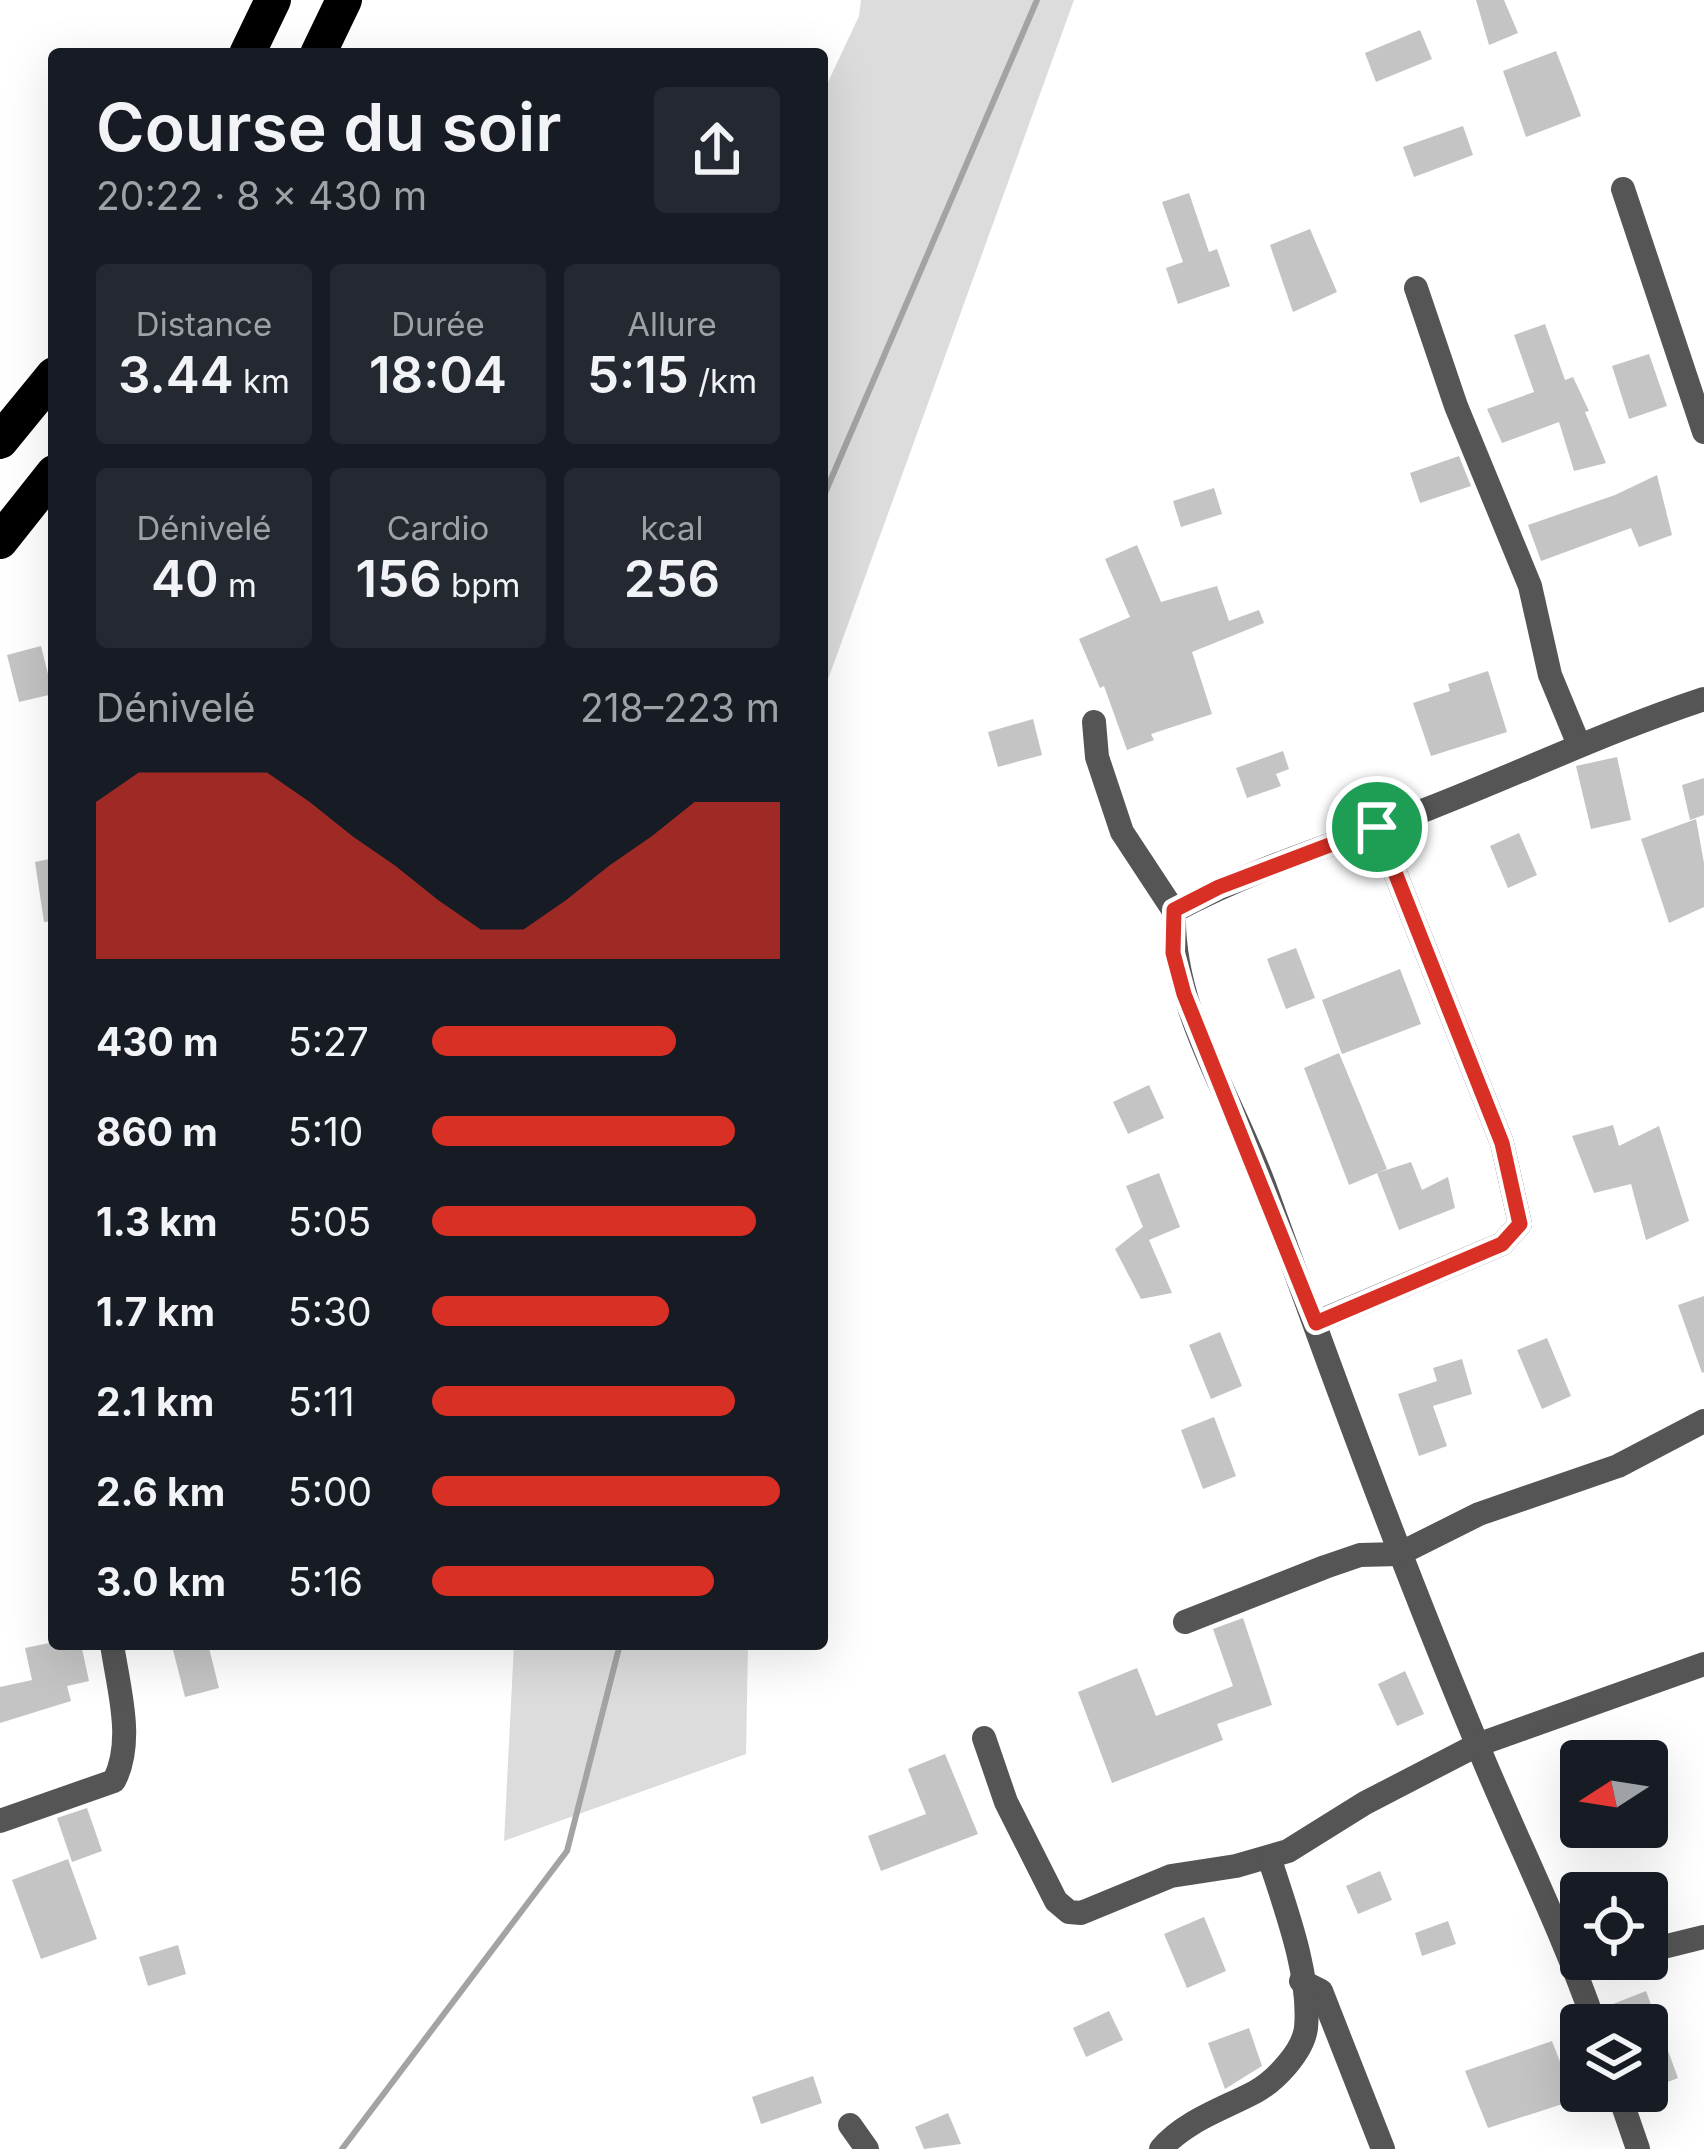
<!DOCTYPE html>
<html lang="fr">
<head>
<meta charset="utf-8">
<style>
	:root { --surface:#171b24; --page:#242831; --text:#f1f3f6; --muted:#9ea1a6; --accent:#d93025 }
	body { margin:0; font-family:Inter,sans-serif; background:var(--page); color:var(--text); height:100vh; display:flex; flex-direction:column; font-size:45px; white-space:nowrap }
	* { box-sizing:border-box; margin:0 }
	p { font-size:39px; color:var(--muted) }
	.icon { flex:none; width:66px; height:66px; fill:none; stroke:currentColor; stroke-width:2; stroke-linecap:round; stroke-linejoin:round }
	.map { position:relative; flex:1; overflow:hidden }
	.drawer { position:absolute; left:48px; top:48px; width:780px; height:1602px; display:flex; flex-direction:column; background:var(--surface); border-radius:12px; box-shadow:0 12px 48px #0002 }
	.drawer>* { flex:none }
	.needle { width:78px; rotate:258deg }
	.fabs { position:absolute; left:1560px; top:1740px; display:grid; gap:24px }
	.fabs a { display:grid; place-items:center; width:108px; height:108px; border-radius:12px; background:var(--surface); box-shadow:0 12px 48px #0002; font-size:60px }
	.pin { position:absolute; display:grid; place-items:center; width:102px; height:102px; color:#fff; margin:-51px; border:6px solid #fff; border-radius:50%; box-shadow:0 3px 12px #0007 }
	.round { display:grid; place-items:center; flex:none; width:126px; height:126px; border-radius:12px; background:var(--page) }
	.head { display:flex; align-items:center; justify-content:space-between; height:204px; padding:0 48px }
	h1 { font-size:66px; font-weight:600; line-height:90px }
	.figures { display:grid; grid-template-columns:repeat(3,1fr); gap:18px; height:204px; padding:12px 48px }
	.figures div { display:grid; align-content:center; border-radius:12px; background:var(--page); text-align:center }
	.figures b { font-size:51px; font-weight:600 }
	.figures small { font-size:33px; font-weight:400 }
	.figures p { font-size:33px }
	.chart { height:336px; padding:24px 48px }
	.chart p { display:flex; justify-content:space-between }
	.chart svg { width:100%; height:216px; margin-top:12px; fill:var(--accent); opacity:.7 }
	ul { padding:0 48px; list-style:none; font-size:39px }
	li { display:grid; grid-template-columns:192px 144px 1fr; align-items:center; height:90px }
	li i { height:30px; border-radius:15px; background:var(--accent) }
	.map>svg:first-child { display:block }
	.green { fill:#dcdcdc }
	.lines { fill:none; stroke-linecap:round; stroke-linejoin:round }
	.stream { stroke:#a3a3a3; stroke-width:6 }
	.building { fill:#c4c4c4 }
	.street { stroke:#555; stroke-width:24 }
	.highway { stroke:#000; stroke-width:36 }
	.route-casing { stroke:#fff; stroke-width:24 }
	.route { stroke:#d93025; stroke-width:15 }
</style>
</head>
<body>
<div class="map">
<svg width="1704" height="2149" viewBox="0 0 1704 2149">
	<rect width="100%" height="100%" fill="#fff"/>
	<g class="green">
		<polygon points="861,0 1074,0 822,696 822,95 859,16"/>
		<polygon points="514,1644 748,1644 746,1754 504,1841"/>
	</g>
	<g class="lines">
		<g class="stream">
			<polyline points="822,500 1037,0"/>
			<polyline points="342,2149 567,1851 620,1644"/>
		</g>
	</g>
	<g class="building">
		<polygon points="1476,0 1504,0 1518,33 1489,45"/>
		<polygon points="1420,30 1432,59 1376,82 1365,53"/>
		<polygon points="1556,51 1581,116 1526,137 1503,71"/>
		<polygon points="1463,126 1473,155 1414,177 1403,147"/>
		<polygon points="1189,193 1209,252 1217,249 1230,286 1178,304 1166,268 1183,262 1162,202"/>
		<polygon points="1310,229 1337,292 1293,312 1270,245"/>
		<polygon points="1545,324 1565,380 1573,377 1589,411 1585,412 1606,463 1574,471 1559,422 1502,443 1487,409 1534,392 1514,335"/>
		<polygon points="1649,354 1667,406 1629,419 1612,366"/>
		<polygon points="1459,456 1471,486 1420,503 1410,473"/>
		<polygon points="1657,475 1672,535 1639,547 1631,528 1541,561 1528,525 1615,495"/>
		<polygon points="1214,488 1222,514 1181,527 1173,501"/>
		<polygon points="1137,545 1161,602 1217,586 1229,621 1259,610 1264,623 1192,652 1212,714 1151,734 1154,740 1127,750 1104,686 1100,688 1079,639 1130,617 1105,559"/>
		<polygon points="41,646 53,694 19,702 7,655"/>
		<polygon points="1488,671 1507,732 1431,756 1413,703 1450,691 1448,684"/>
		<polygon points="1033,719 1042,755 998,767 988,732"/>
		<polygon points="1283,751 1289,769 1276,774 1281,786 1247,798 1236,768"/>
		<polygon points="1617,757 1631,820 1591,829 1576,766"/>
		<polygon points="1704,778 1704,815 1690,820 1682,785"/>
		<polygon points="1696,819 1704,863 1704,907 1669,923 1641,839"/>
		<polygon points="1519,833 1537,875 1508,888 1490,846"/>
		<polygon points="54,858 54,921 44,922 35,862"/>
		<polygon points="1296,948 1315,998 1286,1009 1267,959"/>
		<polygon points="1400,969 1421,1024 1342,1054 1322,1000"/>
		<polygon points="1339,1053 1387,1169 1349,1185 1304,1068"/>
		<polygon points="1149,1085 1164,1118 1128,1134 1113,1102"/>
		<polygon points="1613,1125 1619,1146 1659,1126 1689,1221 1646,1240 1631,1184 1594,1193 1572,1136"/>
		<polygon points="1411,1162 1422,1190 1448,1177 1455,1208 1399,1230 1377,1173"/>
		<polygon points="1159,1173 1180,1227 1149,1240 1172,1293 1141,1299 1115,1249 1143,1227 1126,1186"/>
		<polygon points="1704,1296 1704,1372 1702,1373 1678,1305"/>
		<polygon points="1220,1332 1242,1386 1211,1399 1189,1345"/>
		<polygon points="1547,1338 1571,1396 1542,1409 1517,1350"/>
		<polygon points="1462,1359 1472,1394 1433,1406 1447,1446 1419,1456 1398,1394 1437,1381 1433,1368"/>
		<polygon points="1214,1417 1236,1476 1203,1489 1181,1430"/>
		<polygon points="1243,1618 1272,1705 1217,1724 1223,1740 1112,1783 1078,1692 1137,1668 1156,1716 1233,1686 1213,1629"/>
		<polygon points="54,1642 81,1644 89,1681 67,1686 71,1701 0,1723 0,1687 32,1680 25,1648"/>
		<polygon points="181,1644 208,1644 219,1688 185,1697 172,1646"/>
		<polygon points="1405,1671 1424,1714 1397,1726 1378,1684"/>
		<polygon points="945,1754 978,1834 881,1871 868,1836 926,1814 908,1769"/>
		<polygon points="87,1808 102,1851 72,1862 57,1818"/>
		<polygon points="68,1859 97,1939 41,1959 12,1880"/>
		<polygon points="1380,1871 1392,1900 1358,1914 1346,1886"/>
		<polygon points="1204,1917 1226,1971 1187,1988 1164,1934"/>
		<polygon points="1448,1921 1456,1944 1422,1956 1415,1933"/>
		<polygon points="178,1945 186,1974 148,1986 139,1957"/>
		<polygon points="1646,1991 1678,2078 1647,2090 1647,2025 1621,2025 1613,2004"/>
		<polygon points="1109,2011 1123,2040 1086,2057 1073,2028"/>
		<polygon points="1249,2028 1262,2066 1225,2089 1208,2043"/>
		<polygon points="1552,2041 1575,2100 1488,2128 1465,2071"/>
		<polygon points="813,2076 822,2103 761,2124 752,2097"/>
		<polygon points="948,2113 961,2144 924,2149 915,2127"/>
	</g>
	<g class="lines">
		<g class="street">
			<polyline points="1623,189 1704,432"/>
			<polyline points="1416,288 1456,406 1530,586 1550,675 1579,745"/>
			<path d="M1094 722 1097 757 1122 832 1174 911C1256 867 1345 841 1430 808 1522 772 1610 730 1704 699"/>
			<path d="M1174 911C1171 1009 1231 1095 1264 1185 1331 1371 1399 1557 1475 1739 1514 1835 1561 1927 1595 2025"/>
			<polyline points="1315,1323 1502,1244 1520,1224 1502,1143 1377,827"/>
			<polyline points="1185,1622 1325,1567 1360,1555 1399,1554 1479,1514 1618,1466 1704,1421"/>
			<polyline points="984,1738 1006,1802 1056,1901 1069,1912 1081,1913 1171,1876 1236,1866 1288,1851 1365,1803 1477,1745 1704,1664"/>
			<path d="M0 1821 114 1781C135 1741 118 1687 112 1644"/>
			<polyline points="1647,1951 1704,1937"/>
			<polyline points="1575,1968 1613,1959"/>
			<polyline points="1301,1981 1321,1991 1383,2149"/>
			<polyline points="1618,2091 1638,2149"/>
			<polyline points="850,2125 867,2149"/>
			<path d="M1161 2149C1185 2121 1223 2109 1255 2092 1275 2081 1303 2052 1306 2028 1311 1975 1285 1907 1269 1857"/>
		</g>
		<g class="highway">
			<polyline points="247,54 273,0"/>
			<polyline points="318,54 344,0"/>
			<polyline points="0,441 54,375"/>
			<polyline points="0,541 54,473"/>
		</g>
	</g>
	<g class="lines">
		<g class="route-casing">
			<polygon id="route" points="1377,827 1502,1143 1520,1224 1502,1244 1316,1323 1184,994 1173,953 1174,910 1219,887"/>
		</g>
		<use href="#route" class="route"/>
	</g>
</svg>
<div class="fabs">
<a><svg class="needle" viewBox="-14 -14 28 28"><path d="M0-13l5 13h-10z" fill="#e53935"/><path d="M0 13l5-13h-10z" fill="#9ea1a6"/></svg></a>
<a><svg class="icon" aria-label="locate" viewBox="0 0 24 24"><circle cx="12" cy="12" r="6"/><path d="M12 2v4M12 18v4M2 12h4M18 12h4"/></svg></a>
<a><svg class="icon" aria-label="layers" viewBox="0 0 24 24"><path d="M12 4l9 5-9 5-9-5zM3 14l9 5 9-5"/></svg></a>
</div>
<div class="pin" style="left:1377px;top:827px;background:#1e9e55"><svg class="icon" aria-label="arrive" viewBox="0 0 24 24"><path d="M6 21V4h12l-3 4 3 4H6"/></svg></div>
<section class="drawer">
<div class="head"><div><h1>Course du soir</h1><p>20:22 · 8 × 430 m</p></div><a class="round"><svg class="icon" aria-label="share" viewBox="0 0 24 24"><path d="M12 15V3M7 8l5-5 5 5M5 13v7h14v-7"/></svg></a></div>
<div class="figures">
<div><p>Distance</p><b>3.44<small> km</small></b></div>
<div><p>Durée</p><b>18:04</b></div>
<div><p>Allure</p><b>5:15<small> /km</small></b></div>
</div>
<div class="figures">
<div><p>Dénivelé</p><b>40<small> m</small></b></div>
<div><p>Cardio</p><b>156<small> bpm</small></b></div>
<div><p>kcal</p><b>256</b></div>
</div>
<div class="chart"><p><span>Dénivelé</span>218–223 m</p>
<svg viewBox="0 0 160 44" preserveAspectRatio="none"><path d="M0 44V12L10 6L20 6L30 6L40 6L50 12L60 19L70 25L80 32L90 38L100 38L110 32L120 25L130 19L140 12L150 12L160 12V44z"/></svg>
</div>
<ul>
<li><b>430 m</b>5:27<i style="width:70%"></i></li>
<li><b>860 m</b>5:10<i style="width:87%"></i></li>
<li><b>1.3 km</b>5:05<i style="width:93%"></i></li>
<li><b>1.7 km</b>5:30<i style="width:68%"></i></li>
<li><b>2.1 km</b>5:11<i style="width:87%"></i></li>
<li><b>2.6 km</b>5:00<i style="width:100%"></i></li>
<li><b>3.0 km</b>5:16<i style="width:81%"></i></li>
</ul>
</section>
</div>
</body>
</html>
